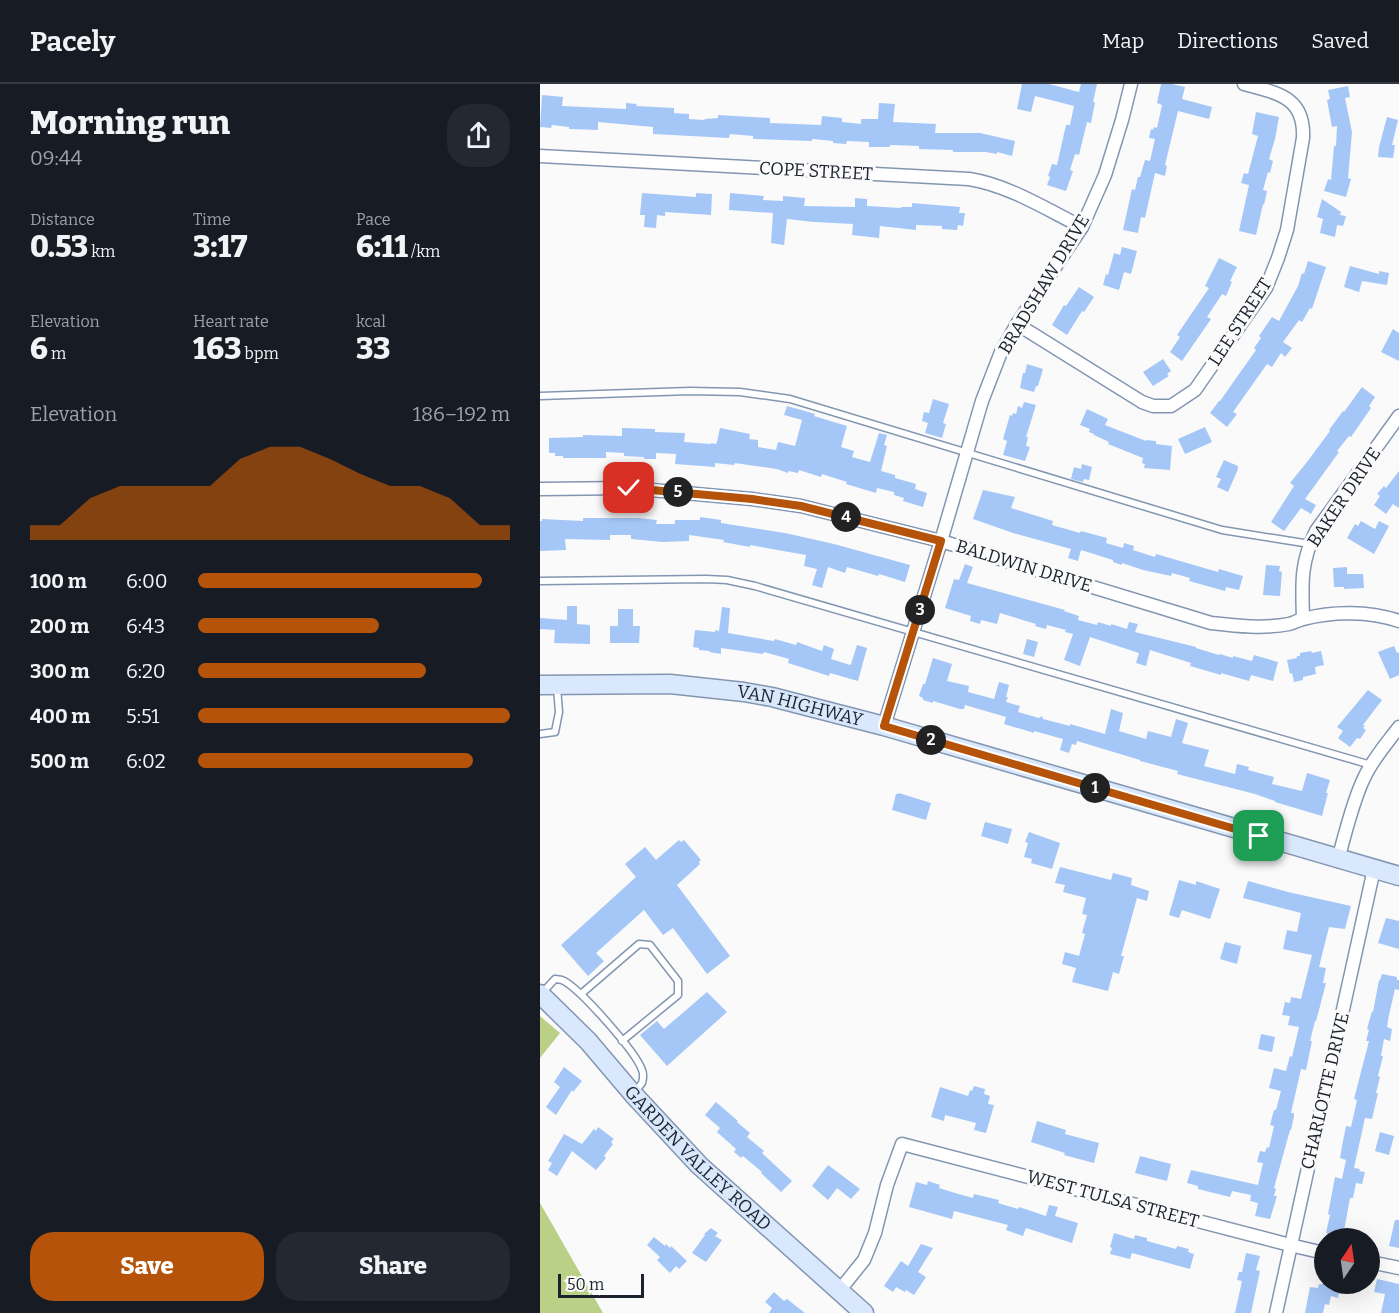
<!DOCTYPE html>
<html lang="en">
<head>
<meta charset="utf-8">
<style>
	:root { --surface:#171b24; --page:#242831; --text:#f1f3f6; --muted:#9ea1a6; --line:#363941; --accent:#b45309 }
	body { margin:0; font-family:Bitter,serif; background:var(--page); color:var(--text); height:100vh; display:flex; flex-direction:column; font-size:22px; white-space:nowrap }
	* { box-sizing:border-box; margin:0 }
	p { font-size:20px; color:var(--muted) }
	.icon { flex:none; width:33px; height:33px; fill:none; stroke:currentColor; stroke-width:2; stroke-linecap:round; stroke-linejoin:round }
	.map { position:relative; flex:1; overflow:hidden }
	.panel { display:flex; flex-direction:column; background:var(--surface); width:540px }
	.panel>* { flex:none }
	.needle { width:39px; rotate:13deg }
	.tools { position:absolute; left:774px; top:1144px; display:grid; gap:12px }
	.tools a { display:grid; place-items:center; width:66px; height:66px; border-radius:50%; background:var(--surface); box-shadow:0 6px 24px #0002; font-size:30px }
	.scale { position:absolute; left:18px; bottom:15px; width:86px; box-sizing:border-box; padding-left:6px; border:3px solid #1b222d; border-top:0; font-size:16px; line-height:21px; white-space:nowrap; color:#1b222d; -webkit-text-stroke:4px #fafafa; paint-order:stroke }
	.pin { position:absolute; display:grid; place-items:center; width:51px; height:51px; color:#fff; margin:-26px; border-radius:12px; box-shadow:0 3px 9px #0006 }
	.km { position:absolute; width:30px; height:30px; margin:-15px; border-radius:50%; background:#222; color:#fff; font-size:16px; line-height:30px; text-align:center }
	.round { display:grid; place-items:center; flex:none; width:63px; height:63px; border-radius:24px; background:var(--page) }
	.overview { display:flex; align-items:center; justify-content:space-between; height:102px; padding:0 30px }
	h1 { font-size:33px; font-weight:800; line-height:45px }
	.stats { display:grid; grid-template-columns:repeat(3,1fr); gap:9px; height:102px; padding:6px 30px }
	.stats div { display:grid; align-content:center }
	.stats b { font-size:30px; font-weight:800 }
	.stats small { font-size:16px; font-weight:400 }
	.stats p { font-size:16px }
	.chart { height:168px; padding:12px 30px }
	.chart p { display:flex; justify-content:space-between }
	.chart svg { width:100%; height:108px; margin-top:6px; fill:var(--accent); opacity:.7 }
	.button { display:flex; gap:12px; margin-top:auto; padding:12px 30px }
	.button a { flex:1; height:69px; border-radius:24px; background:var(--accent); color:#fff; font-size:24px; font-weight:800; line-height:69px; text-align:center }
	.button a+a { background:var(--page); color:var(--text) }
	ul { padding:0 30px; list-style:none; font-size:20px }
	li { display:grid; grid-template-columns:96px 72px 1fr; align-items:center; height:45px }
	li i { height:15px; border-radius:8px; background:var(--accent) }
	header { display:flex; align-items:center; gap:36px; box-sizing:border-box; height:84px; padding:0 30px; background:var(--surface); border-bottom:2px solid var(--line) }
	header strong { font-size:28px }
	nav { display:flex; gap:33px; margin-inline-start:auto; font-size:21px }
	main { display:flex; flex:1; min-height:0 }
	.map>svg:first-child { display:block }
	.forest { fill:#bad087 }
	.building { fill:#a5c7f8 }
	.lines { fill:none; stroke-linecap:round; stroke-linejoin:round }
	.lane-casing { stroke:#8396b1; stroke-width:9 }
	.street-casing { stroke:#8396b1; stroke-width:15 }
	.secondary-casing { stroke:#8396b1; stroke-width:21 }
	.lane { stroke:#fff; stroke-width:6 }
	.street { stroke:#fff; stroke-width:12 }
	.secondary { stroke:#dae8fd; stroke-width:18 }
	.route-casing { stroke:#fff; stroke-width:12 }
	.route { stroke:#b45309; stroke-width:8 }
	.labels { text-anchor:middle; stroke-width:6; stroke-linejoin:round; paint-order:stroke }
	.street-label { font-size:18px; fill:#1b222d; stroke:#fafafa }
</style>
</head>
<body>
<header>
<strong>Pacely</strong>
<nav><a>Map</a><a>Directions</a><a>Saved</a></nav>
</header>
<main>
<section class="panel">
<div class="overview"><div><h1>Morning run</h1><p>09:44</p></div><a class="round"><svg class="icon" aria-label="share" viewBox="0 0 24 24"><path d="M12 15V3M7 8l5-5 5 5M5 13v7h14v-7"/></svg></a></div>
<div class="stats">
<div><p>Distance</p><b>0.53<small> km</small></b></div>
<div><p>Time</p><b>3:17</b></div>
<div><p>Pace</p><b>6:11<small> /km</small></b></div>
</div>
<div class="stats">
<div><p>Elevation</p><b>6<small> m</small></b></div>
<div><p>Heart rate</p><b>163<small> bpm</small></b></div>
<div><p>kcal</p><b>33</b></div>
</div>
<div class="chart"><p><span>Elevation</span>186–192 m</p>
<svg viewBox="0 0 160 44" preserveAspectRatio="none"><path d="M0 44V38L10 38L20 27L30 22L40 22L50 22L60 22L70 11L80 6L90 6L100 11L110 17L120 22L130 22L140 27L150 38L160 38V44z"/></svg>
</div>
<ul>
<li><b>100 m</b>6:00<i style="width:91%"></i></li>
<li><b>200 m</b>6:43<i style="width:58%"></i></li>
<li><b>300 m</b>6:20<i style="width:73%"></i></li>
<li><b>400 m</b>5:51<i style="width:100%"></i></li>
<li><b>500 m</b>6:02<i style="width:88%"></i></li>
</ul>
<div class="button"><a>Save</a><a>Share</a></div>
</section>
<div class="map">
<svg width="859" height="1229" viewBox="0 0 859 1229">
	<rect width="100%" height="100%" fill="#fafafa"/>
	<g class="forest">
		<polygon points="0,932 20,949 0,974"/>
		<polygon points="0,1119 63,1229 0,1229"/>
	</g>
	<g class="building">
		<polygon points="482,0 509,0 539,8 541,0 557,0 553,18 555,18 551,39 547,38 539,71 535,70 530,86 533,87 526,107 507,101 510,93 508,92 512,80 517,81 526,41 530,41 534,22 495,12 491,28 477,25"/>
		<polygon points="621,0 632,0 645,3 642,15 672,23 669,35 638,27 625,81 627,82 625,92 615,89 605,134 601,133 598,149 583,146 592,105 595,106 598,93 600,93 605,76 610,77 615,55 609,54 611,45 613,46 614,43 617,44 622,21 617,19"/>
		<polygon points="808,2 810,13 805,14 812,48 808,94 811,95 806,113 784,107 788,95 791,96 794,62 796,62 797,42 792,43 787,16 790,15 788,6"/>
		<polygon points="2,11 23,13 22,22 86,25 86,19 97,20 96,22 134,24 134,29 149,30 149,35 164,36 165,35 178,34 178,31 230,34 230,39 281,41 282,32 302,34 302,38 321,40 321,35 338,35 339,19 355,20 353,38 396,40 395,49 440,49 475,57 472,72 457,68 457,70 446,68 413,68 413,66 379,65 379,62 350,61 350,63 329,63 329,58 307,57 306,60 293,59 293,57 272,55 272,57 213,55 213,52 190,50 189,54 113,50 113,43 58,38 58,46 29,45 29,43 12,41 11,44 0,43"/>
		<polygon points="716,28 739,33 735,55 729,75 733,77 730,89 728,88 723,106 727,107 724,121 723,120 716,151 699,147 709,101 701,99 704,89 708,90 718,52 712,50"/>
		<polygon points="847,33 858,36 852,61 855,61 853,74 838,73 839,63"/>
		<polygon points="102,109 156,113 156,109 172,110 171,131 125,128 125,132 117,131 116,144 104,143 105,131 100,131"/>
		<polygon points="190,109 224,112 223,116 243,117 243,112 265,114 264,122 315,123 315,114 327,115 327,122 361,124 361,123 372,123 372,119 420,123 419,129 425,129 423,142 418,141 417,146 402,145 402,142 376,141 376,146 340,142 339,154 312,151 313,140 274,138 247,135 244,161 231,159 233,129 189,126"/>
		<polygon points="782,115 801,128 800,131 806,132 803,142 797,141 795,153 780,149 783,135 777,133"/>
		<polygon points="582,163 597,167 591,190 584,188 579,206 563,201 566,190 568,191 574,169 580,171"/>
		<polygon points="679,174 697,183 690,197 692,198 686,212 682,210 667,233 671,235 642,277 630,268 640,253 637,251 669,204 665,202"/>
		<polygon points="768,177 786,183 772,225 770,224 762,238 759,236 743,258 752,264 745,273 741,269 732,283 727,280 693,328 697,330 687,343 670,329 679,317 680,317 716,266 714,264 721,254 719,252 732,233 739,237 758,202 762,189 764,190"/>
		<polygon points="810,182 839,190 839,187 849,189 847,201 822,197 819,208 804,203"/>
		<polygon points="539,203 554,213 544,228 542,227 527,251 512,241 524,221 526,222"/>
		<polygon points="853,245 859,249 859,277 841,268"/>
		<polygon points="623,275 631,287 627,290 629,292 613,302 603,288"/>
		<polygon points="487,280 503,285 498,302 496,302 494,308 480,304 483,289 485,289"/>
		<polygon points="822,303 835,313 829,322 831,324 811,353 809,352 797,367 799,368 765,415 776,421 771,430 761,424 744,447 731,438 754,402 750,399 767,378 790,347 789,346 803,327 804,328"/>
		<polygon points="393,315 409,320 403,339 406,340 402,354 385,349 388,339 382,337 384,328 389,329"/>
		<polygon points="484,318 496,321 486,353 488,353 486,362 490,363 485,377 463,371 467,357 463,355 470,331 472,332 473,329 476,330 478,322 482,324"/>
		<polygon points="247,322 265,327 275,330 274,332 307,342 301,363 314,367 312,373 330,378 339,349 347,351 344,361 347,362 341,387 355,391 355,394 376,400 375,405 387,409 383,423 363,417 364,414 354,411 354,408 337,404 336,409 306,400 307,398 282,390 281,393 259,386 258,389 248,387 248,389 237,385 195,379 194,381 175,379 175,383 135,380 136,370 116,369 116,375 104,375 104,373 84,372 84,369 66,368 66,374 23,374 23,372 15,372 15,369 9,369 9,354 43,353 43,351 82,352 82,344 115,345 115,348 145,349 144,358 171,360 171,359 176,360 177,358 180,344 210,350 209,355 218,356 218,363 236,366 238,358 255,362 262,336 244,331"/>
		<polygon points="547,325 568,335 565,341 606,357 606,356 616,357 616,360 632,362 630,386 604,384 605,380 602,379 603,374 568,360 569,358 554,351 554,350 549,348 550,345 540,341"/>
		<polygon points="665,343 672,358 645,370 638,355"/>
		<polygon points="684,376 698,382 698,385 688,408 677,403 681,395 676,393"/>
		<polygon points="542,380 552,383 549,396 544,395 543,398 531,395 534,383 541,385"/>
		<polygon points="859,387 859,424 853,420 846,430 834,421 840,412 837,410 844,402 846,404"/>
		<polygon points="443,406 475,413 471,424 513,437 512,441 540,449 541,447 567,454 566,459 583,464 584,459 594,462 593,466 615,473 616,470 678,488 679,485 703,492 699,506 686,503 685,507 649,497 650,494 632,489 631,492 603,486 582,479 582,481 573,478 573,476 541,466 538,477 528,474 531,465 473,449 433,435"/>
		<polygon points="160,433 181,436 181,439 245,449 294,460 370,481 365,498 339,490 338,492 307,483 305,489 288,483 282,504 272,501 277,485 264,482 266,471 210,461 210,463 183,458 184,456 149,451 149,457 123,458 91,455 91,451 70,451 70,456 25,455 26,466 0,467 0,437 2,437 2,435 43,437 43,434 98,434 117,436 116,440 135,440 135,436 160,436"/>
		<polygon points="821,437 835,445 839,437 849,442 834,470 807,454 815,440 818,442"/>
		<polygon points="425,480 433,483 427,499 525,526 524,527 539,532 538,536 557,541 558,538 571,542 571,540 587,545 589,538 598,540 595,548 656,563 656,564 679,571 680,570 693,574 693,572 712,577 714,571 738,578 733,597 711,591 709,597 681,589 681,591 650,582 651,579 610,566 606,582 596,579 599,569 550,553 540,582 524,576 533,550 525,548 526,546 507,541 506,545 495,542 496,540 460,529 457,540 441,536 440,540 430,537 431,532 405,524 414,495 419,496"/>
		<polygon points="726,481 740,482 739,487 742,488 740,512 723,511"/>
		<polygon points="807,483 807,490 823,490 824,504 804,505 804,503 794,503 793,484"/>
		<polygon points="27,522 37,522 37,540 50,541 50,560 14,559 15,546 0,545 0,534 27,536"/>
		<polygon points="182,523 190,524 188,549 234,557 235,555 256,561 257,558 282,567 284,561 294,565 291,575 310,581 311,580 317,561 327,564 318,597 290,589 289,592 248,579 249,575 224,568 223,570 181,564 181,570 169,568 170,567 159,566 159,564 153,563 155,546 175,548 175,546 179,547"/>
		<polygon points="78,525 93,525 93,542 100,542 99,559 70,559 70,542 78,542"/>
		<polygon points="487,555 498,558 494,573 483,570"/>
		<polygon points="854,562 857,569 859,568 859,591 850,595 838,568"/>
		<polygon points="771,567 772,569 781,567 784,581 775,583 776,590 763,593 763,596 754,598 752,589 750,590 747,576 757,574 757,572 760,572 760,569"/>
		<polygon points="393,574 412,580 407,597 429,602 428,608 454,615 459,598 469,601 466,613 468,613 466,618 480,622 478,628 499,634 502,632 503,635 530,642 530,640 565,650 571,625 583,629 579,647 606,655 608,647 631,653 636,635 648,639 642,659 669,666 664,682 695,690 697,680 709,683 708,686 734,693 732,700 762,707 767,689 790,696 786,709 788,709 782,732 735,718 735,717 715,710 637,690 638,687 600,677 600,676 537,657 536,661 532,660 529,669 520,666 523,655 494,647 494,649 464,640 466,633 425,621 424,625 420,625 393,617 393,619 383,616 383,614 379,612 383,600 385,600"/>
		<polygon points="828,606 842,616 823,641 825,642 823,644 826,646 820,655 817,654 810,663 798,654 803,647 797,643"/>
		<polygon points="359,709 391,719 386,736 352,726 356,710 358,710"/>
		<polygon points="445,738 472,745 468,760 441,752"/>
		<polygon points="489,748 520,759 512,785 491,779 492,775 484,773 488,759 485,758"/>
		<polygon points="139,756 141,758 144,756 161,776 159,778 160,780 137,801 190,872 167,890 133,844 123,851 104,826 56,869 64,877 48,892 21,861 96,793 85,780 105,763 116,776"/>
		<polygon points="520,783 571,796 573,789 592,794 591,801 609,807 607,817 597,814 581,872 584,872 579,890 573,888 568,907 532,898 536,884 522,880 525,868 539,872 545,850 542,849 547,831 542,830 546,814 523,808 525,801 515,799"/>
		<polygon points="639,796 656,801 656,797 680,805 670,835 642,826 639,834 629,831"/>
		<polygon points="708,797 748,808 811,822 805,845 789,843 779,883 786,884 783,899 786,899 779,926 776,937 775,937 770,957 772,957 766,986 761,985 751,1029 754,1029 754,1032 751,1046 750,1046 734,1104 736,1105 734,1112 737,1112 730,1135 715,1132 718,1119 710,1117 711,1111 692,1107 690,1113 658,1105 658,1102 647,1099 651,1086 718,1101 723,1079 717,1078 720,1067 725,1068 727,1063 729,1064 734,1042 730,1041 734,1026 736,1026 741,1007 729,1004 734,984 746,987 750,972 752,973 759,943 748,941 750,932 742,931 745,918 750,919 751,913 761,915 772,871 743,865 747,846 757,848 761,829 703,814"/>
		<polygon points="846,834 859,837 859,865 838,859"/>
		<polygon points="685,858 701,862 697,880 680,875"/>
		<polygon points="842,890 857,893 857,896 859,896 859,906 855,905 849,931 847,943 852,945 850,957 844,955 841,972 843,972 838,992 840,993 836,1009 838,1009 832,1035 825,1034 814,1084 820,1085 819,1087 825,1088 822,1100 816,1099 813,1114 810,1114 803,1152 786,1149 790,1131 788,1130 795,1093 802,1095 806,1076 800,1074 803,1057 806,1042 811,1043 817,1016 814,1015 829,957 826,957 829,946 827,945 832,927 833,928 839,896 840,896"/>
		<polygon points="167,908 187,928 127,982 100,951 117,937 124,945"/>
		<polygon points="721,950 735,953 732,968 718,965"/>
		<polygon points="24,983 42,997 33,1008 32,1006 16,1031 6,1023 20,1003 14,998"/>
		<polygon points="434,1002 445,1005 444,1010 450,1012 448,1020 454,1021 446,1049 434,1046 436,1039 405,1031 404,1037 391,1033 400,1003 428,1012 430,1006 432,1007"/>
		<polygon points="176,1018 198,1037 197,1038 210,1049 207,1053 224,1067 222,1069 252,1097 241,1108 221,1089 222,1088 203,1072 201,1074 194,1068 196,1065 177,1048 180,1044 165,1031"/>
		<polygon points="497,1037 526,1046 525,1050 559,1059 554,1079 524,1071 525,1069 491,1058"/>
		<polygon points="58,1043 74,1055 71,1058 73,1060 64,1072 66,1074 56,1086 32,1067 17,1092 8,1086 12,1079 8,1077 24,1050 42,1060 54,1045 56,1047"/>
		<polygon points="840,1048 854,1052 849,1071 835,1067"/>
		<polygon points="600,1072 631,1080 627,1097 595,1089"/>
		<polygon points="288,1081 320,1105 311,1115 297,1104 288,1116 272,1102"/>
		<polygon points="388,1097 400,1101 399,1104 415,1109 433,1114 434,1110 459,1116 458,1119 478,1125 479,1123 506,1132 509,1121 518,1123 515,1132 538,1139 532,1159 486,1144 483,1152 466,1146 468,1141 414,1127 412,1135 369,1123 376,1098 387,1101"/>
		<polygon points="855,1136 859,1136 859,1164 849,1162"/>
		<polygon points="171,1144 178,1149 175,1152 182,1156 166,1178 152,1169 165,1151 164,1150"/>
		<polygon points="574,1149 594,1155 595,1151 607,1154 607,1157 636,1165 637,1162 649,1165 648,1168 654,1170 650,1185 592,1169 590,1175 570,1170 572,1164 570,1163"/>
		<polygon points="114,1153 125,1162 126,1160 130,1164 131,1162 147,1177 139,1185 136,1182 130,1189 117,1176 120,1173 107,1161"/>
		<polygon points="381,1160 393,1164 378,1188 386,1193 374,1211 366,1206 365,1208 356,1203 353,1208 344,1202 361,1177 368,1182"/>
		<polygon points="706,1169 720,1172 716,1186 720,1187 711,1229 695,1229 702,1197 697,1196 699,1188 702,1188"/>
		<polygon points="837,1195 859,1200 859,1229 841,1229 845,1210 834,1208"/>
		<polygon points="779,1200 795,1200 794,1203 800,1204 798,1214 791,1212 789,1221 785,1220 783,1229 765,1229 770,1203 778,1204"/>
		<polygon points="234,1208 244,1217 247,1215 265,1229 229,1229 232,1224 225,1218"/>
	</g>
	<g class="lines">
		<g class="lane-casing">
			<g id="lane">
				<polyline points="0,312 150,307 200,308 250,315 682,446 770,460"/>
				<polyline points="0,497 166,495 187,496 215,502 831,681"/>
				<polyline points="0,650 15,648 19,628 17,604"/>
				<path d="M3 908 15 895C20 896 20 895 24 897 41 906 96 968 102 986 104 990 103 995 102 999L94 1009"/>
				<polyline points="41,910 99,860 110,861 138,897 138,911 82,957"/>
			</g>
		</g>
		<g class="street-casing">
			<g id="street">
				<path d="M0 72 429 95C468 101 506 125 542 143"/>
				<path d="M477 240 602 318 613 322H631L655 306 726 204 738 174 747 146 763 54C765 12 736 9 704 0"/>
				<path d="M0 405 89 404 212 415 261 422 401 457 671 539C697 542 724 545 749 540 754 539 758 536 763 535 793 527 829 527 859 537"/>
				<path d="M763 535C762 500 760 479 776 447L859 332"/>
				<polyline points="344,642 401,457 442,317 461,268 477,240 542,143 565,91 582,36 591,0"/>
				<path d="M798 775C806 748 812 719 824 694 832 676 847 659 859 643"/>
				<polyline points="830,1178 859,1184"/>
				<polyline points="299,1207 324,1176 335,1149 347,1101 362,1060 750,1161 784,1169"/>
				<polyline points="736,1229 834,785"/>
			</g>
		</g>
		<g class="secondary-casing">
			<g id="secondary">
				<path id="s1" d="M0 601 130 600 204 608 232 613 344 642 859 792"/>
				<path id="s2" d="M0 910 48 957 93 1010 159 1081 324 1229"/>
			</g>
		</g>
		<use href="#lane" class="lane"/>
		<use href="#street" class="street"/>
		<use href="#secondary" class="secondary"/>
	</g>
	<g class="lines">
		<g class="route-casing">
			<polyline id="route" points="89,404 212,415 261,422 401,457 344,642 719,752"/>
		</g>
		<use href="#route" class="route"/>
	</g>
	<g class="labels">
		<g class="street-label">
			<text transform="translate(276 87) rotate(3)" y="6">COPE STREET</text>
			<text transform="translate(504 200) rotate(-59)" y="6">BRADSHAW DRIVE</text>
			<text transform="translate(700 238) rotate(-57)" y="6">LEE STREET</text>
			<text transform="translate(804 413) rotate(-56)" y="6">BAKER DRIVE</text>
			<text transform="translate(484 482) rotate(17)" y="6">BALDWIN DRIVE</text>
			<text dy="6" stroke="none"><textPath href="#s1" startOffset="262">VAN HIGHWAY</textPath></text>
			<text transform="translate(785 1007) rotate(-77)" y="6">CHARLOTTE DRIVE</text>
			<text dy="6" stroke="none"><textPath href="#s2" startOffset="228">GARDEN VALLEY ROAD</textPath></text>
			<text transform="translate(573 1115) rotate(15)" y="6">WEST TULSA STREET</text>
		</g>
	</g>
</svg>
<div class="tools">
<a><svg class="needle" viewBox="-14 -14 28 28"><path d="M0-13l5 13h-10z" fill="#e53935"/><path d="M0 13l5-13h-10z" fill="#9ea1a6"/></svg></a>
</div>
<div class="scale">50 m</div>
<div class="pin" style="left:719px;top:752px;background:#1e9e55"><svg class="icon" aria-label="arrive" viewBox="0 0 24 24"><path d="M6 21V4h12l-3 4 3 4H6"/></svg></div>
<div class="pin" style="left:89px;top:404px;background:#d93025"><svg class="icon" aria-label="check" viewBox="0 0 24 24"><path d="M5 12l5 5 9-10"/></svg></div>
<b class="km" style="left:555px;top:704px">1</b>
<b class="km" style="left:391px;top:656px">2</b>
<b class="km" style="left:380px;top:526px">3</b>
<b class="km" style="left:306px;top:433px">4</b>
<b class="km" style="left:138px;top:408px">5</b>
</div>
</main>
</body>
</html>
